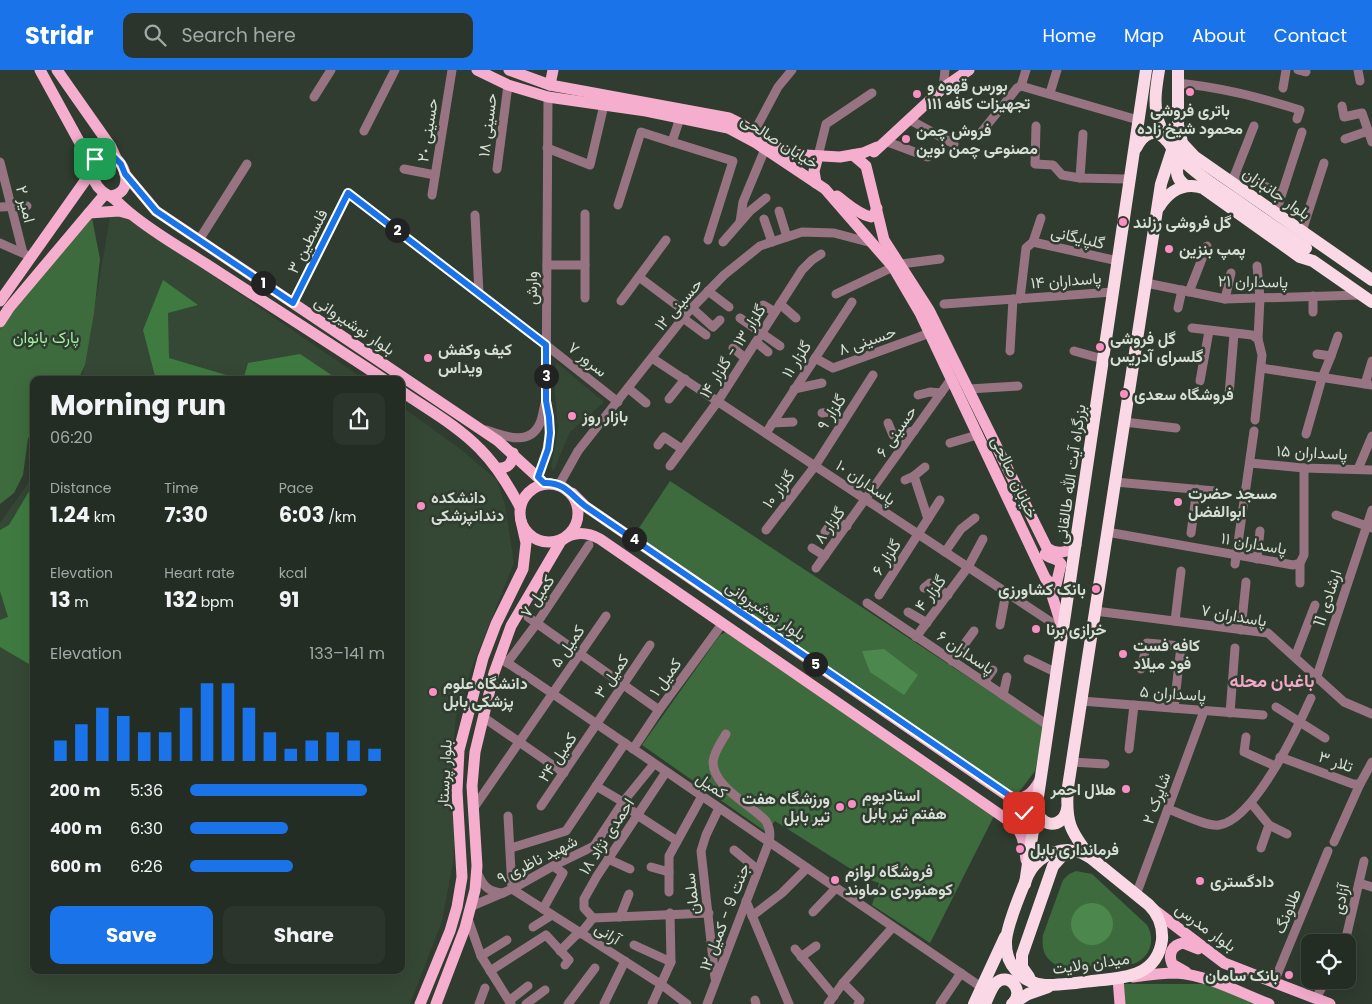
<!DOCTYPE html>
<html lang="en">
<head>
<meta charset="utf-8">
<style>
	:root { --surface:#232d23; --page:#2b352b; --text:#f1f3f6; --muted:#a3a8a6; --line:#404941; --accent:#1a73e8 }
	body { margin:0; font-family:Poppins,Vazirmatn,sans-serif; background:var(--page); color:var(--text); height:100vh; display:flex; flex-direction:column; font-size:19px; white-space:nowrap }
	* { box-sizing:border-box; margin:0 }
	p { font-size:16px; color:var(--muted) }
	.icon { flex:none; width:28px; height:28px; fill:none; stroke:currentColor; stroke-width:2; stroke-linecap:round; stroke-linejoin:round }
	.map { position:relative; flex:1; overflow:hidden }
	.details { position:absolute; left:30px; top:306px; width:375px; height:598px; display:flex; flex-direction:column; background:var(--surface); border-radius:10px; box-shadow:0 5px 20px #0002,0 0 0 1px var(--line) }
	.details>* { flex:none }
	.tools { position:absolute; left:1301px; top:864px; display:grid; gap:10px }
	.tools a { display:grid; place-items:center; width:55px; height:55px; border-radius:10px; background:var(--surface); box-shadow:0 5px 20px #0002,0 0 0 1px var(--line); font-size:25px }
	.pin { position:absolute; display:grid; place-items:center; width:42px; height:42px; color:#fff; margin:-21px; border-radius:10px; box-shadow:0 2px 8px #0006 }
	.km { position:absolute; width:25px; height:25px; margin:-12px; border-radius:50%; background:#222; color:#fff; font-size:14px; line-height:25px; text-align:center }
	.round { display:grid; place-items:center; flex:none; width:52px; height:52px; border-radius:10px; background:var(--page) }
	.headline { display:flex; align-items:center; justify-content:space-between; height:85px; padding:0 20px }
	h1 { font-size:28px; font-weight:700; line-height:38px }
	.stats { display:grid; grid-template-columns:repeat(3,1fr); gap:8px; height:85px; padding:5px 20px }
	.stats div { display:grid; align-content:center }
	.stats b { font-size:21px; font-weight:700 }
	.stats small { font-size:14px; font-weight:400 }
	.stats p { font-size:14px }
	.chart { height:140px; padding:10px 20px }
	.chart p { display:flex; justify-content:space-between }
	.chart svg { width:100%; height:90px; margin-top:5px; stroke:var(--accent); stroke-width:6 }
	.primary-button { display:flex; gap:10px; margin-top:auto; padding:10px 20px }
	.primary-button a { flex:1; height:58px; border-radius:10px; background:var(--accent); color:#fff; font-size:20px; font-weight:700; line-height:58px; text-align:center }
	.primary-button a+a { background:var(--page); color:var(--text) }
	ul { padding:0 20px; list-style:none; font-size:16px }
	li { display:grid; grid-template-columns:80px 60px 1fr; align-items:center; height:38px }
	li i { height:12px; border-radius:6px; background:var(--accent) }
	header { display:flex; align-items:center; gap:30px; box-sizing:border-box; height:70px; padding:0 25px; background:var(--accent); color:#fff }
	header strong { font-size:24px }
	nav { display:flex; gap:28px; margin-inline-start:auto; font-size:18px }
	.search { width:350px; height:45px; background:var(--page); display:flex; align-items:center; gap:12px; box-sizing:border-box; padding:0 18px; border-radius:10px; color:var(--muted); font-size:19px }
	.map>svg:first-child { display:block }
	.built { fill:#354735 }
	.green { fill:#3e6b3e }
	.forest { fill:#3f7b40 }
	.water { fill:#4c884d }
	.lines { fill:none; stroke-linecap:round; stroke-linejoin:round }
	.minor { stroke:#987483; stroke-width:9 }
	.major { stroke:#f6aece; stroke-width:11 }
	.highway { stroke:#fbd8e6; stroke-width:12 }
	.route-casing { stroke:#fff; stroke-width:10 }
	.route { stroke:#1a73e8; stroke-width:6 }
	.poi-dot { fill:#fc8fc2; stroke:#2f3c2f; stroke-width:2 }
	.labels { text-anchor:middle; stroke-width:5; stroke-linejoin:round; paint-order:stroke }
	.poi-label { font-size:16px; font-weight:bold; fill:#d6ded5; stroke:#2f3c2f; text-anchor:start }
	.street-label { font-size:16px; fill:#d6ded5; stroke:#2f3c2f }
	.park-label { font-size:16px; fill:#9ef19e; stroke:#2f3c2f }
	.neighbourhood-label { font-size:18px; font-weight:bold; fill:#f4a7c9; stroke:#2f3c2f }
</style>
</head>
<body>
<header>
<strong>Stridr</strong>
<div class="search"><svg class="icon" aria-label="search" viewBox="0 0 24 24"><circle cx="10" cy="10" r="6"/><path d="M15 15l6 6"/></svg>Search here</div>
<nav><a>Home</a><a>Map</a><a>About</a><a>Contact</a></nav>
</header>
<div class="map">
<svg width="1372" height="934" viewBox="0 0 1372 934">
	<rect width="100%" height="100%" fill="#2f3c2f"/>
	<g class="built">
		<polygon points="121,146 131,149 365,310 82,310 110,147"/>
		<polygon points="556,292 604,332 570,362 554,400 551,397 558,360 554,312"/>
		<polygon points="401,336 463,381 497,410 505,435 514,493 472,597 456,646 450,714 455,762 453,793 442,851 410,934 0,934 0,453 34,405 34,900 401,900"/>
	</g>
	<g class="green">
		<polygon points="92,148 100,189 94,243 85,295 78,310 34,310 34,363 28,368 23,405 14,423 0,434 0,259 32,215"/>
		<polygon points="670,411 1044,657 1035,701 1016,726 635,464"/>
		<polygon points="726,562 994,746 930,873 872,835 879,813 865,808 775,751 766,762 642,675 720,565"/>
		<path d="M1076 801 1092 804 1147 855C1156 870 1150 888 1133 894L1062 898C1046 891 1041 882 1043 865L1063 810 1069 804Z"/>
		<polygon points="1124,914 1207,914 1261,934 1125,934"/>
	</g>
	<g class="forest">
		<polygon points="163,210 198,235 168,243 169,288 243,310 156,310 143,260"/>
		<polygon points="300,284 339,310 243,310 248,293"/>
		<polygon points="34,413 34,597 0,577 0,550 8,547 0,521 0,460 9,455"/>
	</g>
	<g class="water">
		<polygon points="884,579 918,605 904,625 870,602 862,581"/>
		<circle cx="1092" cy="854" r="21"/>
	</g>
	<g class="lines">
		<g class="minor">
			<polyline points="1298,0 1306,2"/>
			<polyline points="1358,0 1360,11"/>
			<path d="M1177 13C1220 17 1258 27 1300 40L1297 49"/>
			<polyline points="1021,16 1026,0"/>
			<polyline points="943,18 945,0"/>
			<polyline points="1283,18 1286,0"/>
			<polyline points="1050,23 1057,0"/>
			<polyline points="314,27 331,0"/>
			<polyline points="1342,36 1344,47 1362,43 1372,72"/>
			<polyline points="910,50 954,74"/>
			<polyline points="1036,56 1035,94 1053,95 1062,105 1080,108 1125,109 1130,110"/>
			<polyline points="364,61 395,0"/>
			<polyline points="754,62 778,17 792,0"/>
			<polyline points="979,65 1017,18 1021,16 1138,50"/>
			<polyline points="1345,69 1368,61"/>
			<polyline points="885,71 928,87"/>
			<polyline points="672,72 733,91 708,170"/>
			<polyline points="547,78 590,95 604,35"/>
			<polyline points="818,86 826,54 872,23"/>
			<polyline points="0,92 23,183"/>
			<polyline points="404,99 435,105"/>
			<polyline points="497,99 508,15"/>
			<polyline points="1234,106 1282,122"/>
			<polyline points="1080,108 1083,64"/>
			<polyline points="1232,112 1254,56"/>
			<polyline points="432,125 452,0"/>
			<polyline points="618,135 641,62 672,72 680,48"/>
			<polyline points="0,137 27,136"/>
			<polyline points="779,141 787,167"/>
			<polyline points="1276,142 1302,62"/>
			<polyline points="585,144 585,228"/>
			<polyline points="475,145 479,223"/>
			<polyline points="764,149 772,172"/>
			<polyline points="740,152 743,132 765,79"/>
			<polyline points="1302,161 1324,93"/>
			<polyline points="199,170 247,94"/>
			<polyline points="723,172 750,141 766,128"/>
			<polyline points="1033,172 1041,148"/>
			<polyline points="0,173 27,185"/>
			<polyline points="901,194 940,189"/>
			<polyline points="547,195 585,195"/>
			<polyline points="1257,196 1260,228 1258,269"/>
			<polyline points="639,207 687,243"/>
			<polyline points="1146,213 1225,229 1361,225"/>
			<polyline points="708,221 729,237"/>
			<polyline points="1189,222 1207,176"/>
			<polyline points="836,224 893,197"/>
			<polyline points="1020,229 1026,178 1033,172 1118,191"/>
			<polyline points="1225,229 1231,203"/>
			<polyline points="621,231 666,170"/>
			<polyline points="293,233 349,123 546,275 618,332"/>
			<polyline points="780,234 796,248"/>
			<polyline points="944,234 1113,222"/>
			<polyline points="763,235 775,242"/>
			<polyline points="692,238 713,257 720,250"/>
			<polyline points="1178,238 1182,220"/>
			<polyline points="1313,242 1313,226"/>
			<polyline points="683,248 706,265"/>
			<polyline points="740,248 780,276"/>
			<polyline points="1192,258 1252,265 1258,269 1262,285 1255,350"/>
			<polyline points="756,272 768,282"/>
			<polyline points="733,278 745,288"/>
			<polyline points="1010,281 1013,229"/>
			<polyline points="1074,281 1103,289"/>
			<polyline points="1331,286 1338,266"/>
			<polyline points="652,288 1063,560"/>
			<polyline points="815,288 833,298 930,263"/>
			<polyline points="1261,298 1372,315"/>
			<polyline points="1200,311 1209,261"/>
			<polyline points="1365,314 1372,291"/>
			<polyline points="628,318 646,333"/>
			<polyline points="794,319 822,313"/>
			<polyline points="969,319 1018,316"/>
			<polyline points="918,325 930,322 941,323"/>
			<polyline points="1229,325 1234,264"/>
			<polyline points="669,329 685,309"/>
			<polyline points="822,343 836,341 841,355"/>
			<polyline points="1124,352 1176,358"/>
			<polyline points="772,353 793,352"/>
			<polyline points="888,353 893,365 914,361"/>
			<path d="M486 360C504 366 530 377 540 353 543 347 543 340 545 334"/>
			<polyline points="766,363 852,232"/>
			<polyline points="1306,364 1322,308 1331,286 1317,284"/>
			<polyline points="950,373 977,365"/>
			<polyline points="658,375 664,367 682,379"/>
			<polyline points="1250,393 1304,398 1372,400"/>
			<polyline points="670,396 718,331 802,200 812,190 821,184"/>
			<polyline points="1358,399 1372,366"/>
			<polyline points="914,406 928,449"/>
			<path d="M538 407C549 381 552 358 546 331L548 27"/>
			<polyline points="905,410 914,406 925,397"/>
			<polyline points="1115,412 1215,421"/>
			<polyline points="559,415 578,381 687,243 724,205 760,176 802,162 834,163 872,173"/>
			<polyline points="1336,445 1372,458"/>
			<polyline points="766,460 815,396 873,305"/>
			<polyline points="825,462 834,450 847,456"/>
			<polyline points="1107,462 1293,495 1300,493 1304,485 1304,398"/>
			<polyline points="1191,463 1197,419"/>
			<polyline points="812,478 825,486"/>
			<polyline points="945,482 961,459 975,448"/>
			<polyline points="1257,489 1260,461"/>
			<polyline points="1235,494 1254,361"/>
			<polyline points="816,498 951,309"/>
			<polyline points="1300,513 1300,493"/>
			<polyline points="924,518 930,513 948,525"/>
			<polyline points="879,525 940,430"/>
			<polyline points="867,533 1049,656"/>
			<polyline points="1095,541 1268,563 1344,632 1372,644"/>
			<polyline points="908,542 927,553"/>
			<polyline points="528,547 659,640"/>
			<polyline points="1175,551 1181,501"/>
			<polyline points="1000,555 1006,523"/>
			<polyline points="1241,560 1246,512"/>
			<polyline points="916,567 968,497 983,469"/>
			<polyline points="499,587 981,917"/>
			<polyline points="1295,587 1315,535"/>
			<polyline points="1028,589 1057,603"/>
			<polyline points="952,591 974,561"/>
			<polyline points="507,593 537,553 589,475"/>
			<polyline points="1141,599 1147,573 1181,576 1174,638"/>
			<polyline points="1316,609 1372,440"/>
			<polyline points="984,612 993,600"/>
			<polyline points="1003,625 1007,607"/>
			<polyline points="1081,631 1263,645"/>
			<polyline points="1276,637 1325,668"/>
			<polyline points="1230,643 1235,578"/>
			<polyline points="483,647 564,703"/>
			<polyline points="1246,667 1244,682 1275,696"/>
			<polyline points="633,679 659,640 722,554"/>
			<polyline points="1129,679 1134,635"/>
			<polyline points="1280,687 1353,714 1360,714 1372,692"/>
			<polyline points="1072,692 1105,694"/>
			<polyline points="596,716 623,732 637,745 677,771"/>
			<polyline points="1251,733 1269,755 1287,764"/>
			<polyline points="541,736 650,575"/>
			<polyline points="473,739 606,546"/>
			<path d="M1168 739C1180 743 1207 757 1219 755 1254 750 1297 659 1311 628"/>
			<polyline points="508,746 512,819 662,915 687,934"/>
			<polyline points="1334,772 1360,714"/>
			<polyline points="511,778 566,761 625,673"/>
			<polyline points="1261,778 1269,755"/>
			<polyline points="734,780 758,800"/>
			<polyline points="608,789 630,799"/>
			<polyline points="651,797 669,802"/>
			<path d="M477 802C483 816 488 822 503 823"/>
			<polyline points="1359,813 1372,817"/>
			<polyline points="669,822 669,786 702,726"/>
			<polyline points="1136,825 1204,641"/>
			<polyline points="746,831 789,934"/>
			<polyline points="472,836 512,819 553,796 594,776 623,732 654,694"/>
			<polyline points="543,839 563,803 553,796"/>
			<polyline points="813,842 836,818"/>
			<polyline points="752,846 782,823 807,798"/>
			<polyline points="620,847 629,824"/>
			<polyline points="593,848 584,838 584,829 597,806 666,702"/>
			<polyline points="593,848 709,843"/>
			<polyline points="468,849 481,886 511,934"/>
			<polyline points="533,857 552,845"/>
			<polyline points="1345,872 1364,791"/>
			<polyline points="634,875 671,892"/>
			<polyline points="795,879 834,926"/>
			<polyline points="560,881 576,865 581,863 593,848"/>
			<polyline points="481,886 507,870"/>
			<polyline points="801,887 816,876"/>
			<polyline points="490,901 546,865 569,890 565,895"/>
			<polyline points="715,908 701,781 706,765 719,738"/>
			<polyline points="1274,912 1328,781"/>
			<polyline points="843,913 860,930 858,934"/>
			<polyline points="1316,928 1326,910"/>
			<polyline points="755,930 756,934"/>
			<polyline points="509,931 528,916"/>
			<polyline points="479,934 485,918"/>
			<polyline points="526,934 545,920"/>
			<polyline points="568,934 595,898"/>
			<polyline points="604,934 625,891"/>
			<polyline points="652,934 671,892 670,843"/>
			<path d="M707 934 769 772C771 764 770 758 766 751 751 735 713 717 713 692 714 682 721 672 726 664"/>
			<polyline points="828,934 843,913 893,857"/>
			<polyline points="940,934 961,903"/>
		</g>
		<g class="major">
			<polyline points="40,0 92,95"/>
			<polyline points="57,0 111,77 117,90"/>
			<polyline points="477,0 508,15 548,27 646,41 728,58 756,73 825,119 893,197 920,243 1049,516 1063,560"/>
			<polyline points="509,0 550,15 729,48 741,54 788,84 840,87 863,83 877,77"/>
			<polyline points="550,15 553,0"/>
			<polyline points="874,82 943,18 969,0"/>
			<path d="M853 85 866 96 884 170 929 240 1047 478C1057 485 1067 483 1076 475"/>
			<polyline points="125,104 156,141 498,371 544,413"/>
			<polyline points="816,113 814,101 818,86"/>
			<path d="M111 126C140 122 121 78 101 85 86 90 92 112 101 120 104 124 109 125 113 128 119 133 124 138 130 143 154 163 181 178 206 194 266 233 326 271 385 310"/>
			<path d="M837 126C848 134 858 144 871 147L874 145 877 138"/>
			<polyline points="89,143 119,141 130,144"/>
			<polyline points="0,231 92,101"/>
			<polyline points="0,252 9,238 105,124"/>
			<path d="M401 321C427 339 458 356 480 379 497 396 509 416 520 437"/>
			<path d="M497 398C507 399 513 394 513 383"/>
			<circle cx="549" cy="443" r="29"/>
			<path d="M572 423 585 436 1008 726C1023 733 1033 723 1040 710"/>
			<path d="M1045 484C1049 489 1058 488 1061 494L1056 515 1051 514 1046 509"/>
			<polyline points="1007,749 1013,751 1019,750 1024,743 1021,734 1011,727"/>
			<polyline points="1153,839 1224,893 1330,934"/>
			<path d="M1186 902 1172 894C1168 884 1172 875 1183 873L1198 879"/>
			<path d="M1133 907C1147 905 1162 903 1176 903 1208 905 1240 923 1269 934"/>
			<polyline points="1118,908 1120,934"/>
			<polyline points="420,934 450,861 457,837 462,807 457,721 459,680 483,588 496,554 523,499 526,473 521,451"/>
			<path d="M436 934 465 858 475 820 477 796 472 716 475 682 494 603 511 556 561 471C573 461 587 462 600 469L1012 753C1024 763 1024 776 1026 790"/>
		</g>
		<g class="highway">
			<path d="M1159 0C1156 18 1153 35 1159 53 1172 91 1208 111 1239 132 1261 148 1284 163 1306 178"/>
			<polyline points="1179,58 1182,73 1195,87 1372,210"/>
			<path d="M1136 78C1143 64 1155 56 1167 71"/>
			<path d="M1187 116C1173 109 1174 92 1188 87"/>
			<path d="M1159 137C1169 121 1184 112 1203 118L1300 187 1313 191 1372 232"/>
			<path d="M1037 736C1037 758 1063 760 1067 739"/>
			<path d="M1068 780 1082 783 1091 788 1149 835C1158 844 1163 857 1162 870 1157 908 1121 908 1092 911 1076 913 1061 915 1045 915 1022 913 1005 895 1006 871 1007 854 1021 822 1028 805 1036 789 1050 781 1068 780Z"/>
			<path d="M1091 788C1070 761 1065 752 1068 717L1161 114 1178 62V0"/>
			<polyline points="1025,814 1146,0"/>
			<polyline points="1029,907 1022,897 1022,885 1053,796 1062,786 1072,783"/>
			<polyline points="974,934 1005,867"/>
			<path d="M985 934C988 928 991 918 996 913 1008 902 1024 919 1014 932"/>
			<polyline points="1012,934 1028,924 1048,917"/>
		</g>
	</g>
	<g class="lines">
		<g class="route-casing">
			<path id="route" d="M95 89 100 85 107 84 113 86 121 94 125 104 156 141 293 233 348 123 546 275V331L549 347 550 363 548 379 538 407 544 413C564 412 571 425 585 436L1022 734 1024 743"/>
		</g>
		<use href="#route" class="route"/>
	</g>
	<g class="poi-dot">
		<circle cx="1190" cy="22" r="5"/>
		<circle cx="917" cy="24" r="5"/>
		<circle cx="906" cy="69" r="5"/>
		<circle cx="1123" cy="152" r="5"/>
		<circle cx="1169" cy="179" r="5"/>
		<circle cx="1100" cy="277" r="5"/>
		<circle cx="428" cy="288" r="5"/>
		<circle cx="1124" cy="324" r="5"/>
		<circle cx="572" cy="346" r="5"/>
		<circle cx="1178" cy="432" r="5"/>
		<circle cx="421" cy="436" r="5"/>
		<circle cx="1096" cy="519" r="5"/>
		<circle cx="1036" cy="559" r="5"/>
		<circle cx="1123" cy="584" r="5"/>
		<circle cx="433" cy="622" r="5"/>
		<circle cx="1126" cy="719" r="5"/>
		<circle cx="852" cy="734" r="5"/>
		<circle cx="840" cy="737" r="5"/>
		<circle cx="1020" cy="779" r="5"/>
		<circle cx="835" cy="810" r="5"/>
		<circle cx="1200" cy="811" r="5"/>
		<circle cx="1289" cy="905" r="5"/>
	</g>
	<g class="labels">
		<g class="poi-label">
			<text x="927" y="21">بورس قهوه و<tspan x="927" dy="18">تجهیزات کافه ۱۱۱</tspan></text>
			<text x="1190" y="46" text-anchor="middle">باتری فروشی<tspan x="1190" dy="18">محمود شیخ زاده</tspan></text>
			<text x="916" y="66">فروش چمن<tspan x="916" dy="18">مصنوعی چمن نوین</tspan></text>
			<text x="1133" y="158">گل فروشی رزلند</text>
			<text x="1179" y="185">پمپ بنزین</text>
			<text x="1110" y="274">گل فروشی<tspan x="1110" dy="18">گلسرای آدریس</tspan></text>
			<text x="438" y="285">کیف و‌کفش<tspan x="438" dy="18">ویداس</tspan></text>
			<text x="1134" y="330">فروشگاه سعدی</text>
			<text x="582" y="352">بازار روز</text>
			<text x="1188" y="429">مسجد حضرت<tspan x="1188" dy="18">ابوالفضل</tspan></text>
			<text x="431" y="433">دانشکده<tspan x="431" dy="18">دندانپزشکی</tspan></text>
			<text x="1086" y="525" text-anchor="end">بانک کشاورزی</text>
			<text x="1046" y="565">خرازی برنا</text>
			<text x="1133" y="581">کافه فست<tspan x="1133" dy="18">فود میلاد</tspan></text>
			<text x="443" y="619">دانشگاه علوم<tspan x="443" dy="18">پزشکی بابل</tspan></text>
			<text x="1116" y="725" text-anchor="end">هلال احمر</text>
			<text x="862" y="731">استادیوم<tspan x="862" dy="18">هفتم تیر بابل</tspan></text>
			<text x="830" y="734" text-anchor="end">ورزشگاه هفت<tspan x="830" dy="18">تیر بابل</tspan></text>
			<text x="1030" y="785">فرمانداری بابل</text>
			<text x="845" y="807">فروشگاه لوازم<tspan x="845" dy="18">کوهنوردی دماوند</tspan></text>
			<text x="1210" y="817">دادگستری</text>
			<text x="1279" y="911" text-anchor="end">بانک سامان</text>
		</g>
		<g class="street-label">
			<text transform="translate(487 55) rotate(-83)" y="6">حسینی ۱۸</text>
			<text transform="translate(427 60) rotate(-81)" y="6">حسینی ٢٠</text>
			<text transform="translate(780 71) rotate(32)" y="6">خيابان صالحی</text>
			<text transform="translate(1277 123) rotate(35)" y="6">بلوار جانبازان</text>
			<text transform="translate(26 134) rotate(76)" y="6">امیر ۲</text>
			<text transform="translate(1078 167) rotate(13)" y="6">گلپایگانی</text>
			<text transform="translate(307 171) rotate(-63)" y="6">فلسطین ۳</text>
			<text transform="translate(1066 210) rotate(-4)" y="6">پاسداران ۱۴</text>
			<text transform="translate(1253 211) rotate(1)" y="6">پاسداران ۲۱</text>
			<text transform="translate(531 218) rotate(-90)" y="6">وارش</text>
			<text transform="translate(678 234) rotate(-49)" y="6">حسینی ۱۲</text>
			<text transform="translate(355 255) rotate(34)" y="6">بلوار نوشیروانی</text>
			<text transform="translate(867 270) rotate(-19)" y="6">حسینی ۸</text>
			<text transform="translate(732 281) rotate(-57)" y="6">گلزار ۱۳ - گلزار ۱۴</text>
			<text transform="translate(588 289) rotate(39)" y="6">سرور ۷</text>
			<text transform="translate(796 289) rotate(-57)" y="6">گلزار ١١</text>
			<text transform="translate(831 342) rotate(-57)" y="6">گلزار ٩</text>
			<text transform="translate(896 361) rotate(-55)" y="6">حسینی ۶</text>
			<text transform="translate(1312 382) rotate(3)" y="6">پاسداران ۱۵</text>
			<text transform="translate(1070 404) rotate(-82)" y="6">بزرگراه آیت الله طالقانی</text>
			<text transform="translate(1015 407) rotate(65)" y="6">خیابان صالحی</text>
			<text transform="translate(866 412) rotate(34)" y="6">پاسداران ١٠</text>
			<text transform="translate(778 419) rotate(-53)" y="6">گلزار ۱۰</text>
			<text transform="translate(829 455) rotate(-54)" y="6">گلزار ۸</text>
			<text transform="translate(1254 473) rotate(10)" y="6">پاسداران ١١</text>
			<text transform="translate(886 487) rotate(-57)" y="6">گلزار ۶</text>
			<text transform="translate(930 523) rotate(-53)" y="6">گلزار ۴</text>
			<text transform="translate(537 526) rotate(-56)" y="6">کمیل ۷</text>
			<text transform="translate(1327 528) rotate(-72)" y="6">ارشادی 11</text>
			<text transform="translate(766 540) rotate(34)" y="6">بلوار نوشیروانی</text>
			<text transform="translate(1234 545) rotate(10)" y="6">پاسداران ۷</text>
			<text transform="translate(567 576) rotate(-55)" y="6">کمیل ۵</text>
			<text transform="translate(966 582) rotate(34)" y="6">پاسداران ۶</text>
			<text transform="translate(611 606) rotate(-56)" y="6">کمیل ۳</text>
			<text transform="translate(665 607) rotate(-54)" y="6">کمیل ۱</text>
			<text transform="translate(1173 623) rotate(4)" y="6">پاسداران ۵</text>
			<text transform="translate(557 687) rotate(-56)" y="6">کمیل ۲۴</text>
			<text transform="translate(1336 691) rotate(19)" y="6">تلار ۳</text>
			<text transform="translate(444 704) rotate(-87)" y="6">بلوار پرستار</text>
			<text transform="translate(712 715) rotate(34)" y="6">کمیل</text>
			<text transform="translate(1156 728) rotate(-70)" y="6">شاپرک ۲</text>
			<text transform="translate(606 766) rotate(-57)" y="6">احمدی نژاد ۱۸</text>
			<text transform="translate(537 789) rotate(-27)" y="6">شهید ناظری ۹</text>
			<text transform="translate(691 824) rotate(-97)" y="6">سلمان</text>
			<text transform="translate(1340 829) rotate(-77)" y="6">آزادی</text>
			<text transform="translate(1287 841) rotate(-67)" y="6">طلاونگ</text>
			<text transform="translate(724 847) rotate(-69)" y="6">جنت 9 - کمیل ۱۲</text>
			<text transform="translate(1206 857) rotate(36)" y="6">بلوار مدرس</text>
			<text transform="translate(608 863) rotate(32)" y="6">آرانی</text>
			<text transform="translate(1091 893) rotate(-8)" y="6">میدان ولایت</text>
		</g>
		<g class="park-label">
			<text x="46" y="273">پارک بانوان</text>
		</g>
		<g class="neighbourhood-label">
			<text x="1272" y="617">باغبان محله</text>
		</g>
	</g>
</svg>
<div class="tools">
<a><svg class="icon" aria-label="locate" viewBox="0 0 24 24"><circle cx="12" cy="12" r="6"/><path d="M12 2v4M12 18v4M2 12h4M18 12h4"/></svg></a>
</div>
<div class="pin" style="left:95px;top:89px;background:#1e9e55"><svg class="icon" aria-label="arrive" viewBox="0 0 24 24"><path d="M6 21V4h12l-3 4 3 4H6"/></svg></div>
<div class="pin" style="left:1024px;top:743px;background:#d93025"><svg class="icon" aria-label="check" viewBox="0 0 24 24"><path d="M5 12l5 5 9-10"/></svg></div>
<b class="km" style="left:263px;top:213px">1</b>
<b class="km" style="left:397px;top:160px">2</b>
<b class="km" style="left:546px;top:306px">3</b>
<b class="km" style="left:634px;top:469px">4</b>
<b class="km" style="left:815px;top:594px">5</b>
<section class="details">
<div class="headline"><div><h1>Morning run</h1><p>06:20</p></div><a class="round"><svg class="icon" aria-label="share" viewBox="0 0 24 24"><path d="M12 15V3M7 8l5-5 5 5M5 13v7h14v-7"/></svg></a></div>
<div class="stats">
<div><p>Distance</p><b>1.24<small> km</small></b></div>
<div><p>Time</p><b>7:30</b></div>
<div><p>Pace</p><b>6:03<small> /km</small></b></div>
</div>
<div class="stats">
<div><p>Elevation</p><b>13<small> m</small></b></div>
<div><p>Heart rate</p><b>132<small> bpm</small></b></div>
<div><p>kcal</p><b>91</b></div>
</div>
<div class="chart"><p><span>Elevation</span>133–141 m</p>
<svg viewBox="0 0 160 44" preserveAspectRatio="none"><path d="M5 44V34M15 44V26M25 44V18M35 44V22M45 44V30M55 44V30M65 44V18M75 44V6M85 44V6M95 44V18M105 44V30M115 44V38M125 44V34M135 44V30M145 44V34M155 44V38"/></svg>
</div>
<ul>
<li><b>200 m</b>5:36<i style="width:91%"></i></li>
<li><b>400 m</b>6:30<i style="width:50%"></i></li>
<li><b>600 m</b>6:26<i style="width:53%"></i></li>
</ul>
<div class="primary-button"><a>Save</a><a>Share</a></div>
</section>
</div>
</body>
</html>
